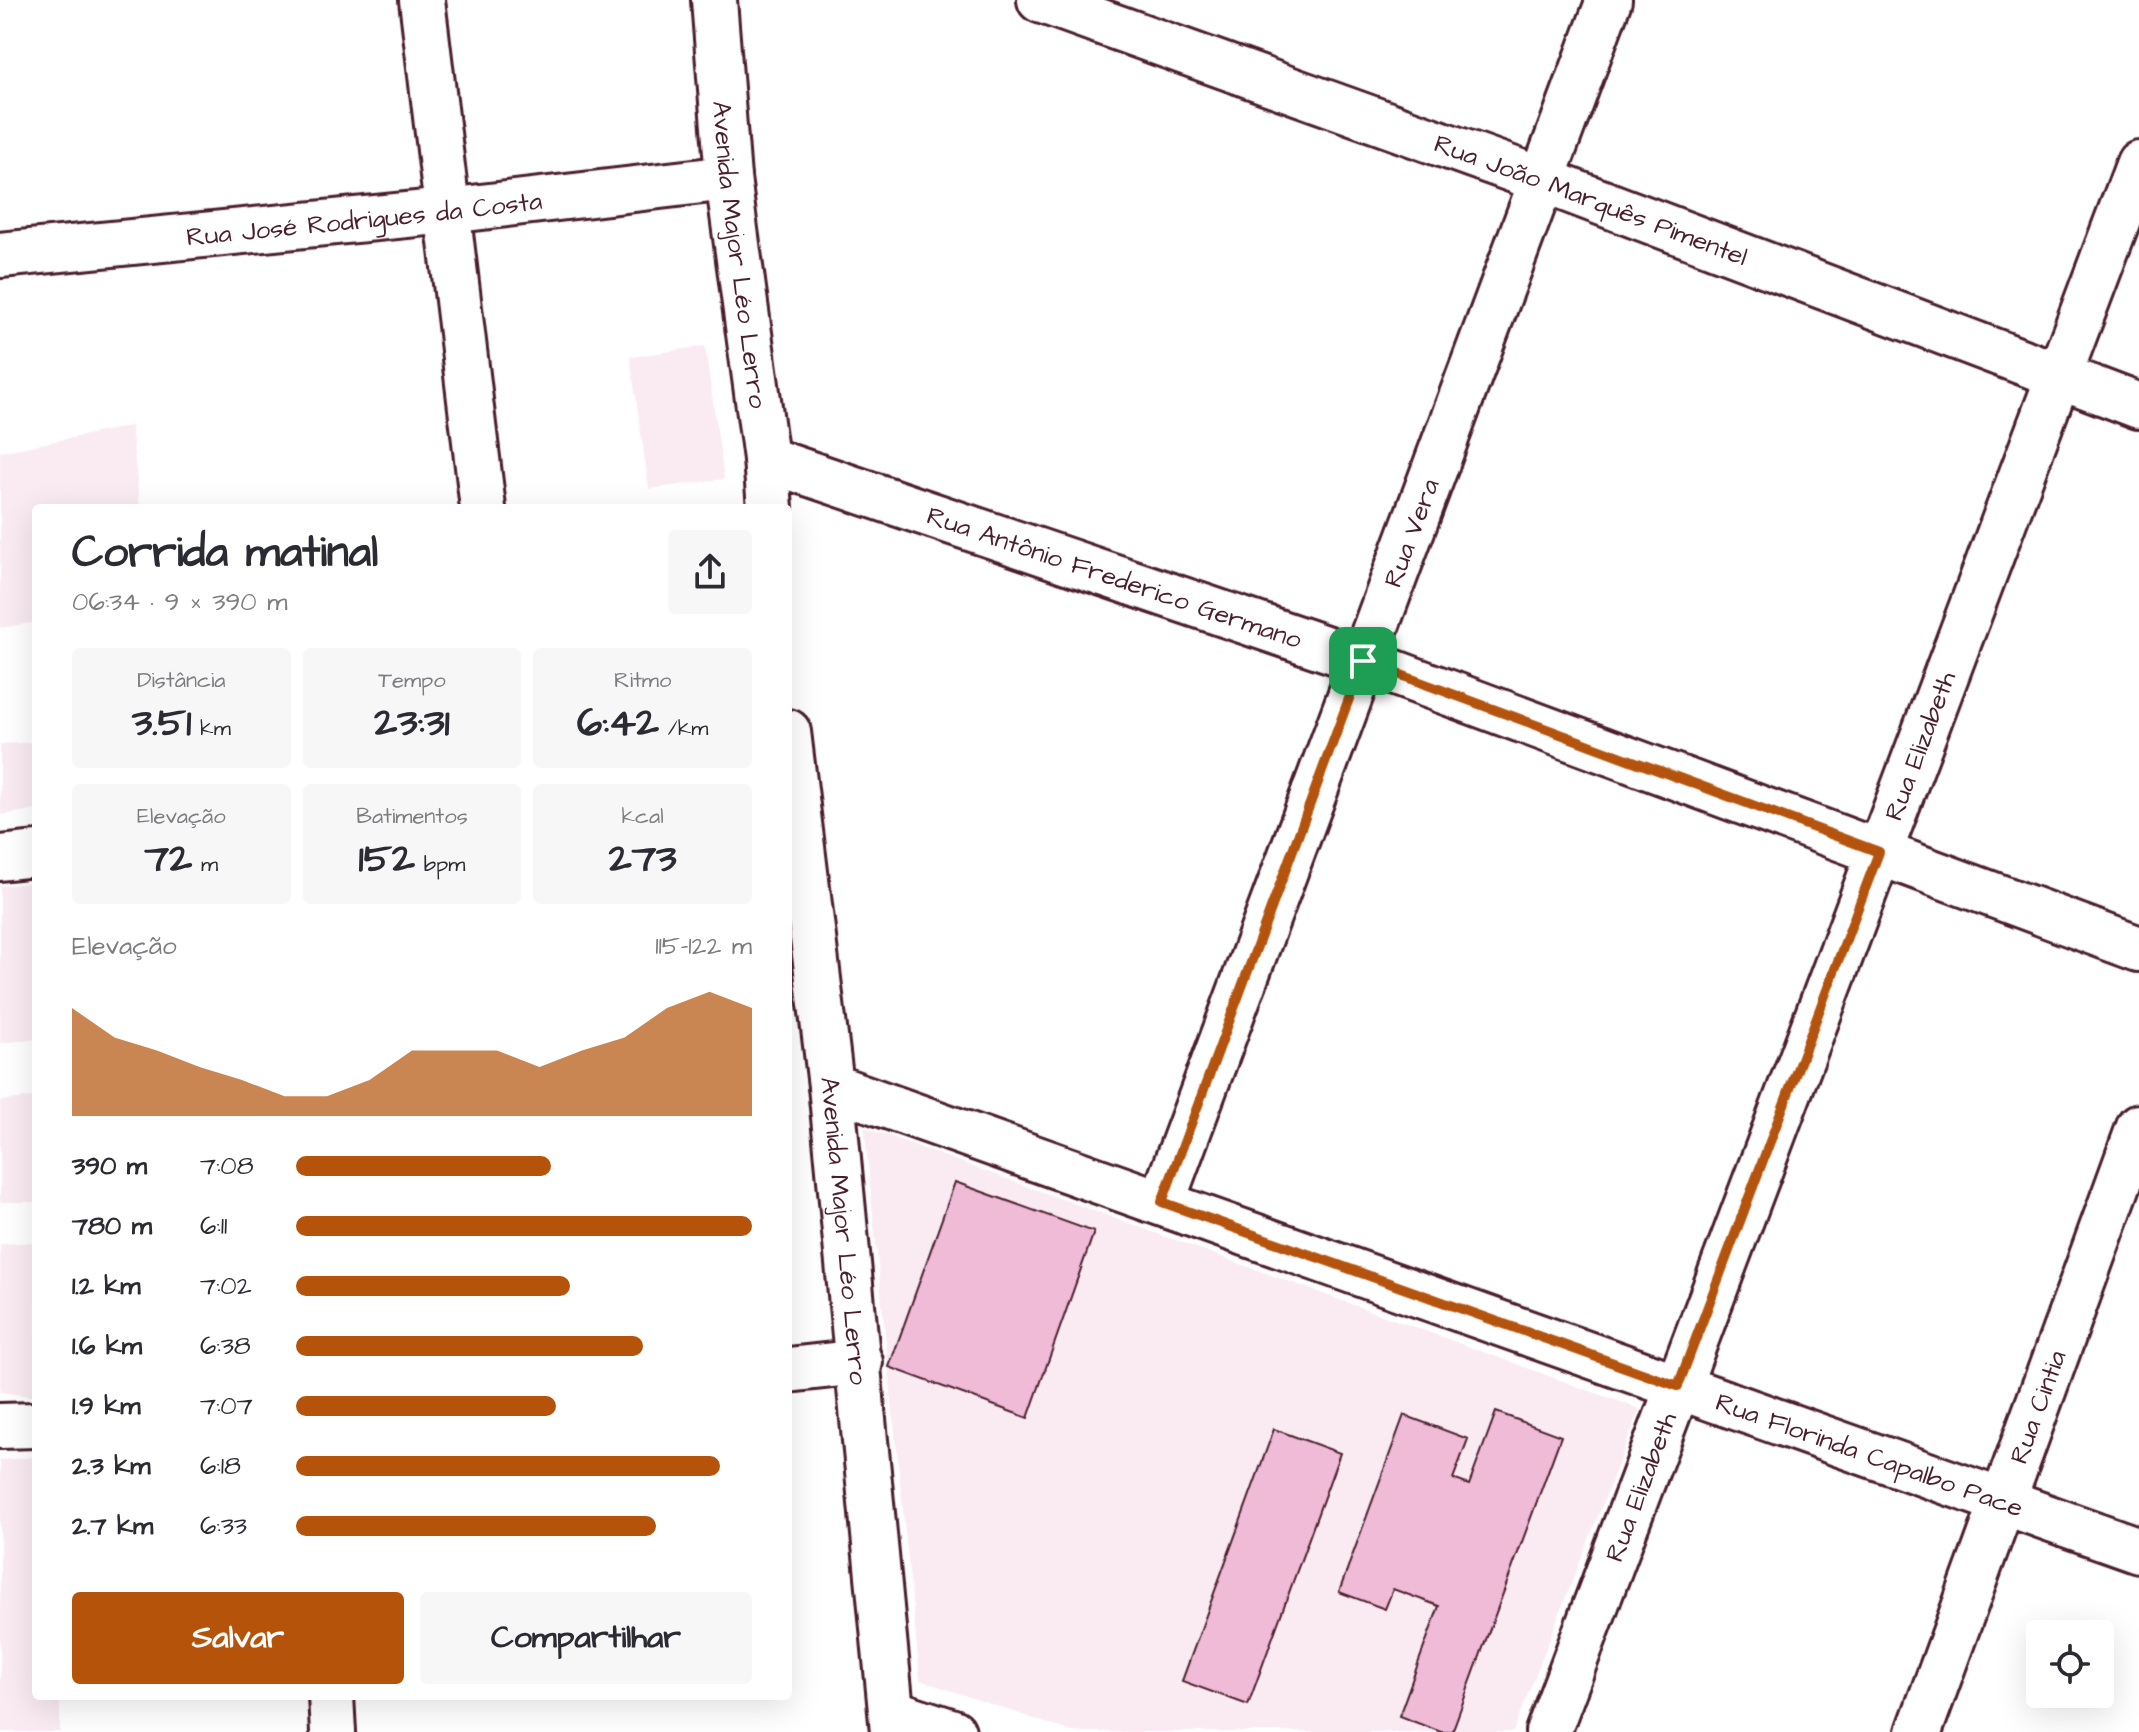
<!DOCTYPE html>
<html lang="pt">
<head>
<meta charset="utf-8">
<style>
	:root { --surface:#fff; --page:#f7f7f7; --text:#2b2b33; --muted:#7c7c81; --accent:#b45309 }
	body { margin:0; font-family:"Architects Daughter",sans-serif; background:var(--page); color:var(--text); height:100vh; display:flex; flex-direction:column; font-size:30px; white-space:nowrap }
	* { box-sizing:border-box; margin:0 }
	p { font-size:26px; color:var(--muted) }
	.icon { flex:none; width:44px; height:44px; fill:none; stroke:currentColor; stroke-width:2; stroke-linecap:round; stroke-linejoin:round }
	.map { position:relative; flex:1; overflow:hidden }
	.panel { position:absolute; left:32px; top:504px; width:760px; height:1196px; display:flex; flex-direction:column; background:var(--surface); border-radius:8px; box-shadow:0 8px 32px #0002 }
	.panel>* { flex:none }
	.tools { position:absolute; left:2026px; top:1620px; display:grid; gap:16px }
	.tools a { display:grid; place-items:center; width:88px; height:88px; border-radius:8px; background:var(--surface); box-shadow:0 8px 32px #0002; font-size:40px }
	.pin { position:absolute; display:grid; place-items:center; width:68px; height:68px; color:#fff; margin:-34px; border-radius:16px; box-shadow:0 4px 12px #0006 }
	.round { display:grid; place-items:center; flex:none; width:84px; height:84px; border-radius:8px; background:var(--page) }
	.head { display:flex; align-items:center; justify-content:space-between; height:136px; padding:0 40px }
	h1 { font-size:44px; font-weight:700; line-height:60px }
	.figures { display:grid; grid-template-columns:repeat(3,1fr); gap:12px; height:136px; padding:8px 40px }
	.figures div { display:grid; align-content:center; border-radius:8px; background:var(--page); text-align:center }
	.figures b { font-size:40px; font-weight:700 }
	.figures small { font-size:22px; font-weight:400 }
	.figures p { font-size:22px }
	.chart { height:224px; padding:16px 40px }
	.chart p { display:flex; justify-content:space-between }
	.chart svg { width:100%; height:144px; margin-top:8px; fill:var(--accent); opacity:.7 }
	.primary-button { display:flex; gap:16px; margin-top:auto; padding:16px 40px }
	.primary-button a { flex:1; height:92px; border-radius:8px; background:var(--accent); color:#fff; font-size:32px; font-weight:700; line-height:92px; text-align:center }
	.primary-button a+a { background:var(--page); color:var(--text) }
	ul { padding:0 40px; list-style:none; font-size:26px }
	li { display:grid; grid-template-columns:128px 96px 1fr; align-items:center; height:60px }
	li i { height:20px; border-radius:10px; background:var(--accent) }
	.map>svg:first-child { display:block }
	.built { fill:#faebf3 }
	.building { fill:#efbbd7; stroke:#4a1f2b; stroke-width:2 }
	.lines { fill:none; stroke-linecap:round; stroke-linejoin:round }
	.minor-casing { stroke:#4a1f2b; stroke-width:50 }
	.minor { stroke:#fff; stroke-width:44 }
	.route-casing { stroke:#fff; stroke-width:16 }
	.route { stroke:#b45309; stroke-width:10 }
	.labels { text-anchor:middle; stroke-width:6; stroke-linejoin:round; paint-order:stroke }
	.street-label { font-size:26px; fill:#4a1f2b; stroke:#fff }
</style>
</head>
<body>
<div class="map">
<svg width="2139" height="1732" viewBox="0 0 2139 1732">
	<rect width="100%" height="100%" fill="#fff"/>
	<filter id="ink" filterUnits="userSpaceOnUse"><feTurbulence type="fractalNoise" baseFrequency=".0125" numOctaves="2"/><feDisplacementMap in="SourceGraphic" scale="16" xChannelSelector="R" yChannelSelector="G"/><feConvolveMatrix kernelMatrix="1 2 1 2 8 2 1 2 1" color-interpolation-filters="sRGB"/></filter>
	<g filter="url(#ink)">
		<g class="built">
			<polygon points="705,346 724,479 649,489 630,357"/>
			<polygon points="131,426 140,508 36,508 36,622 0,628 0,452"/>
			<polygon points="36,742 36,810 0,815 0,744"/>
			<polygon points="36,882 36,1039 0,1043 0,886"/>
			<polygon points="36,1097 36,1202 0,1202 0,1101"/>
			<polygon points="864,1127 1640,1409 1513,1732 1072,1732 920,1680"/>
			<polygon points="36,1242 36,1397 0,1392 0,1244"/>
			<polygon points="36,1457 36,1696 60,1696 60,1732 0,1732 0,1460"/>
		</g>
		<g class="building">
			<polygon points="955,1182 1094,1232 1028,1418 889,1367"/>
			<polygon points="1496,1412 1561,1436 1452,1732 1441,1732 1399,1716 1439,1606 1393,1589 1385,1609 1339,1592 1404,1415 1468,1439 1453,1479 1469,1485"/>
			<polygon points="1274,1429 1340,1453 1248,1705 1182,1681"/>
		</g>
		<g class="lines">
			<g class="minor-casing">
				<g id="minor">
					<polyline points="422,0 483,508"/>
					<path id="s1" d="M714 0 728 178 766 459 770 508"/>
					<path id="s2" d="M1040 0 1542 180 2139 406"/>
					<path id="s3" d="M0 255 447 211 728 178"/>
					<path id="s4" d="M766 459 1363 661 2139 949"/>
					<path id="s5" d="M788 732 831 1086 893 1732"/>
					<polyline points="0,858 36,854"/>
					<path id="s6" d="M831 1086 2139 1550"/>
					<path id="s7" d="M1162 1202 1609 0"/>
					<polyline points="788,1370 860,1362"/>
					<polyline points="0,1426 36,1425"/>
					<polyline points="331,1696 333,1732"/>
					<polyline points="892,1712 953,1732"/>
					<path id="s8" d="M1548 1732 2139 163"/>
					<path id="s9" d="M1919 1732 2139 1127"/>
				</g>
			</g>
			<use href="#minor" class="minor"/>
		</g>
	</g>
	<g class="lines" filter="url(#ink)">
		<g class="route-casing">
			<polygon id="route" points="1363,661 1879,852 1678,1386 1162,1202"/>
		</g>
		<use href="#route" class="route"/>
	</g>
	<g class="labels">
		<g class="street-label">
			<text dy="9" stroke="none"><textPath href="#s2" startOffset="586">Rua João Marquês Pimentel</textPath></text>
			<text dy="9" stroke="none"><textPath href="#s3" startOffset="366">Rua José Rodrigues da Costa</textPath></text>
			<text dy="9" stroke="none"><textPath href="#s1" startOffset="256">Avenida Major Léo Lerro</textPath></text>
			<text dy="9" stroke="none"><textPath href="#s7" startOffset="714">Rua Vera</textPath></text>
			<text dy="9" stroke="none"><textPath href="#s4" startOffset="368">Rua Antônio Frederico Germano</textPath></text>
			<text dy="9" stroke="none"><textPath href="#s8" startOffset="1054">Rua Elizabeth</textPath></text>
			<text dy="9" stroke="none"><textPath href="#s5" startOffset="502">Avenida Major Léo Lerro</textPath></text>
			<text dy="9" stroke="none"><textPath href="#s9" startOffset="346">Rua Cintia</textPath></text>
			<text dy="9" stroke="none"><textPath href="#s6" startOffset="1102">Rua Florinda Capalbo Pace</textPath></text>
			<text dy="9" stroke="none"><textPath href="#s8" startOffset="262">Rua Elizabeth</textPath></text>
		</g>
	</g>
</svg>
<div class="tools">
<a><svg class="icon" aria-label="locate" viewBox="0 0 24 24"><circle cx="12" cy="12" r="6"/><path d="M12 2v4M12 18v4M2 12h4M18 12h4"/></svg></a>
</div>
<div class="pin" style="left:1363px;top:661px;background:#1e9e55"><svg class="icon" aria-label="arrive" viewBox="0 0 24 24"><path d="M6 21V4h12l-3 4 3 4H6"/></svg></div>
<section class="panel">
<div class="head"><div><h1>Corrida matinal</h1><p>06:34 · 9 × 390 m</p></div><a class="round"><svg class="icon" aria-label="share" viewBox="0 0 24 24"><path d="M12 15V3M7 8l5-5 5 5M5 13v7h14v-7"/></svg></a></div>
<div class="figures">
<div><p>Distância</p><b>3.51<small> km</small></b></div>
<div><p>Tempo</p><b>23:31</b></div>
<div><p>Ritmo</p><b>6:42<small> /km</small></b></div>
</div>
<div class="figures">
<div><p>Elevação</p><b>72<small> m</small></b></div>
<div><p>Batimentos</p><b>152<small> bpm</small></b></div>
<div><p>kcal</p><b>273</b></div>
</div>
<div class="chart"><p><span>Elevação</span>115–122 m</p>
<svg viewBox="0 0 160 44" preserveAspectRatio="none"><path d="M0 44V11L10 20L20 24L30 29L40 33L50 38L60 38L70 33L80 24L90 24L100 24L110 29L120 24L130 20L140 11L150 6L160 11V44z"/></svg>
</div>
<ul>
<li><b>390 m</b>7:08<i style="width:56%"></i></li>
<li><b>780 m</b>6:11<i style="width:100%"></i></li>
<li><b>1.2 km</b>7:02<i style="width:60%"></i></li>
<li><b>1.6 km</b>6:38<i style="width:76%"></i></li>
<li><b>1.9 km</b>7:07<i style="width:57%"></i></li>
<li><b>2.3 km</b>6:18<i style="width:93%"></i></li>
<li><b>2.7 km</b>6:33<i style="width:79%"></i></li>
</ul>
<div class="primary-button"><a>Salvar</a><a>Compartilhar</a></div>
</section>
</div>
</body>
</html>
